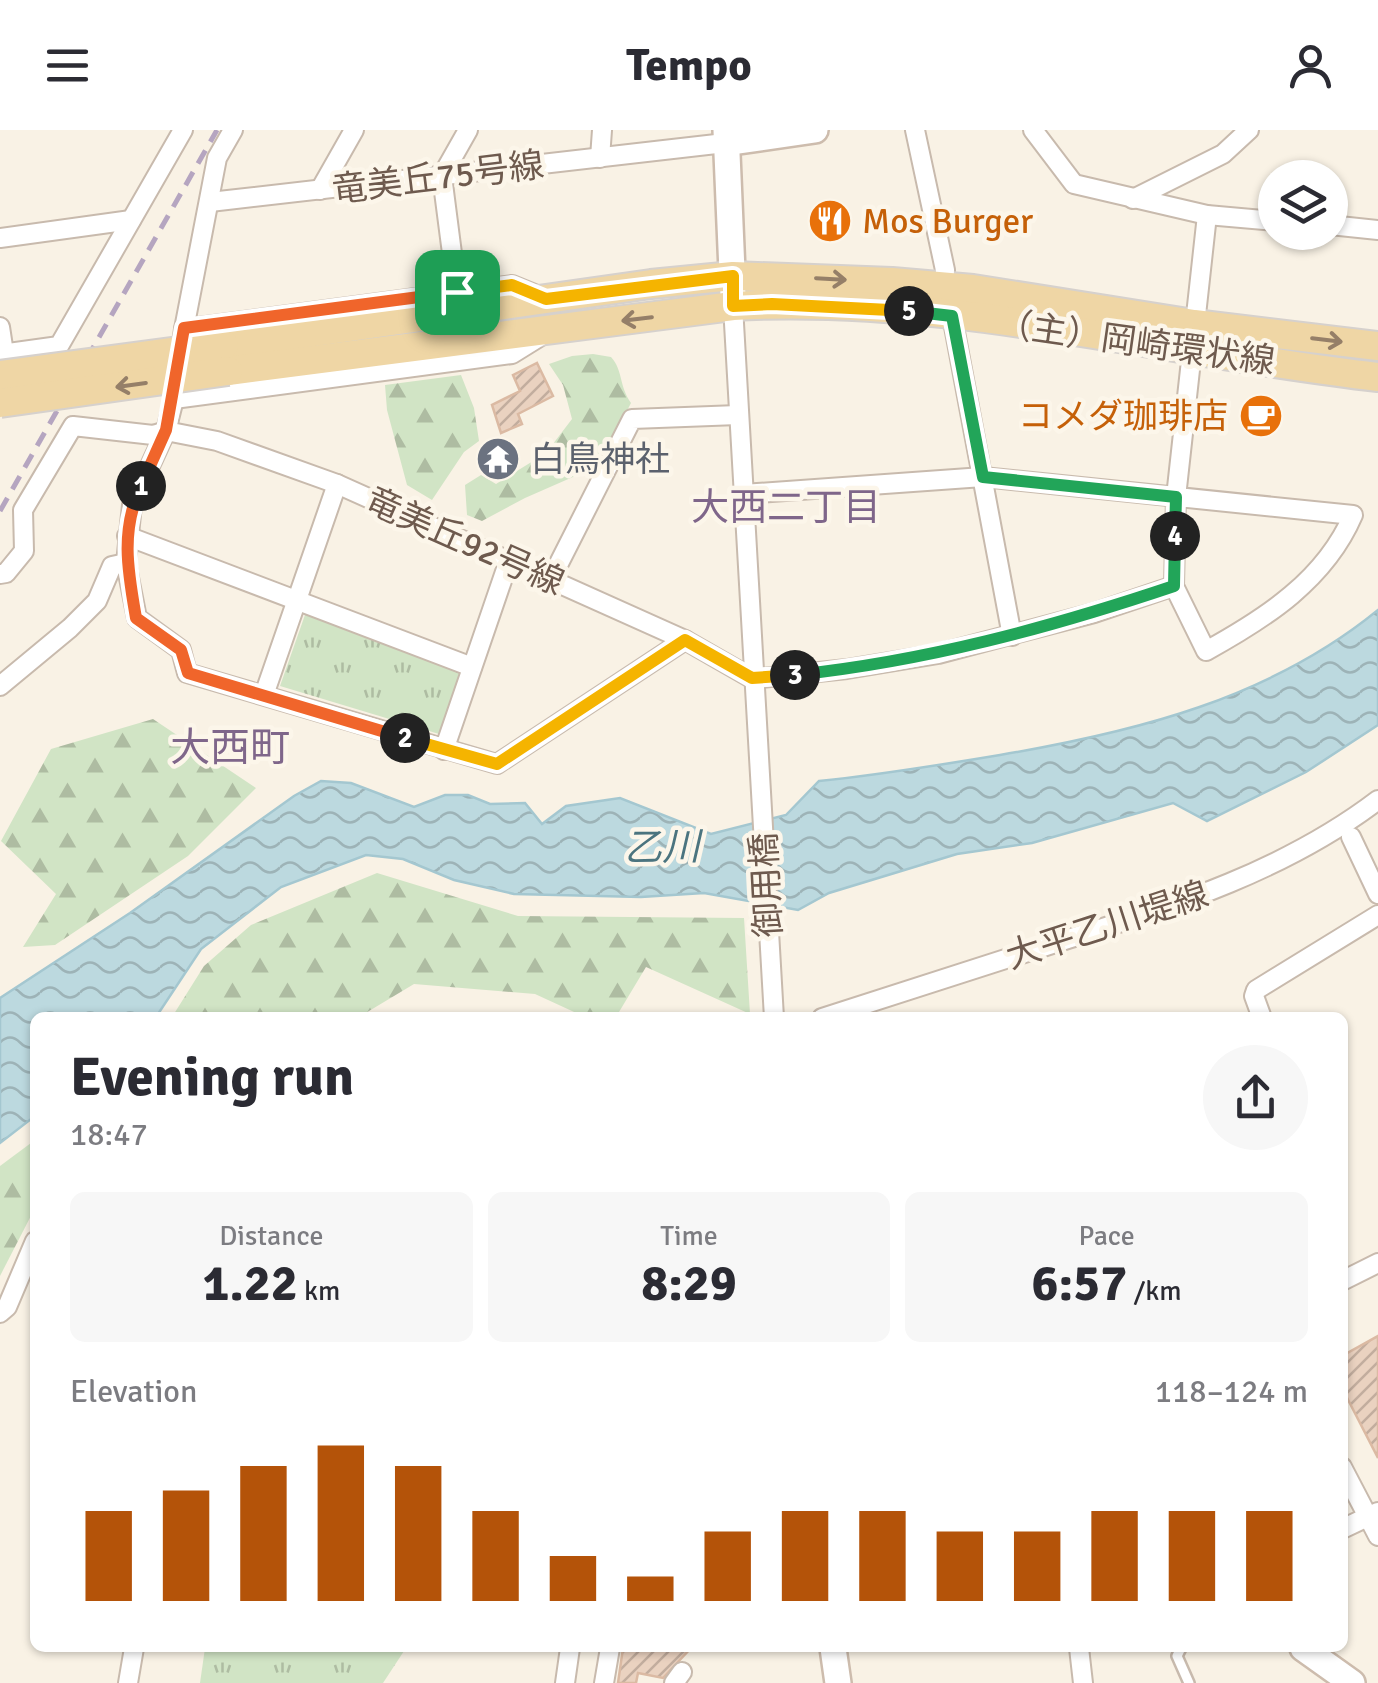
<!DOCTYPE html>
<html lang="en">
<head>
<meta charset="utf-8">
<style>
	:root { --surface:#fff; --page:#f7f7f7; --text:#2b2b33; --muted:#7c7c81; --accent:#b45309 }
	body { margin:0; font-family:Signika,"Noto Sans JP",sans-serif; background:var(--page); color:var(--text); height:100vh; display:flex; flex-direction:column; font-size:38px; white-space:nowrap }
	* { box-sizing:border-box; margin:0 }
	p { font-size:32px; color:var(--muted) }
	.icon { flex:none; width:55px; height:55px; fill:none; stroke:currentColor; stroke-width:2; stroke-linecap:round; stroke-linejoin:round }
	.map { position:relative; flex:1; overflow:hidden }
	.panel { position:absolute; left:30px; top:882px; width:1318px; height:640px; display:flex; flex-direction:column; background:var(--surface); border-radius:15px; box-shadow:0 2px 8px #0004 }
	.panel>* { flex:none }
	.controls { position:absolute; left:1258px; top:30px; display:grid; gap:20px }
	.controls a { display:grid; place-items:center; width:90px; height:90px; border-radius:50%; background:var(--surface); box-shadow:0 2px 8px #0004; font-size:50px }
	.pin { position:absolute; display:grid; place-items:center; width:85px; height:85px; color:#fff; margin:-42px; border-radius:20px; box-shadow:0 5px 15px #0006 }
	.km { position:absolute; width:50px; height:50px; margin:-25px; border-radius:50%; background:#222; color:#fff; font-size:28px; line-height:50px; text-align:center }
	.round { display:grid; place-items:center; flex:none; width:105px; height:105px; border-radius:52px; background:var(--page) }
	.overview { display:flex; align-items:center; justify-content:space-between; height:170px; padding:0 40px }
	h1 { font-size:55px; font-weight:800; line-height:75px }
	.metrics { display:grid; grid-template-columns:repeat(3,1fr); gap:15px; height:170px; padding:10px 40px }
	.metrics div { display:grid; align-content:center; border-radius:15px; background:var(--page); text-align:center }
	.metrics b { font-size:50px; font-weight:800 }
	.metrics small { font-size:28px; font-weight:400 }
	.metrics p { font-size:28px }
	.chart { height:280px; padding:20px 40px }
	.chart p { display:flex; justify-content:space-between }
	.chart svg { width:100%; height:180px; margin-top:10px; stroke:var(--accent); stroke-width:6 }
	header { display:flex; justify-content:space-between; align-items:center; height:130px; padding:0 40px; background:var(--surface); font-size:45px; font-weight:800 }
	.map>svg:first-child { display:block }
	.grass { fill:url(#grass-tufts) }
	.forest { fill:url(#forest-firs) }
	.water { fill:url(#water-waves); stroke:#a4c7d0; stroke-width:2.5 }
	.building { fill:url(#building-hatch); stroke:#dbbaa3; stroke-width:2.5 }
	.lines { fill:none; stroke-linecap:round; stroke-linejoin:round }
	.lane-casing { stroke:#c8baad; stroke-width:14 }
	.street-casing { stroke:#c8baad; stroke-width:22 }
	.secondary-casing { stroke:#cdbcad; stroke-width:30 }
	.primary-casing { stroke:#d6d1cd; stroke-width:32 }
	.lane { stroke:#fff; stroke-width:9 }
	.street { stroke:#fff; stroke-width:18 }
	.secondary { stroke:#fff; stroke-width:25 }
	.primary { stroke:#efd6a5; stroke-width:28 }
	.rail { stroke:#b5a5c0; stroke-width:5; stroke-dasharray:15 10; stroke-linecap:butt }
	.primary-bridge-casing { stroke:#d6d1cd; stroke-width:32; stroke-linecap:butt }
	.primary-bridge { stroke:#efd6a5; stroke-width:28 }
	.oneway { stroke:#957f68 }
	.split-1-casing { stroke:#fff; stroke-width:20 }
	.split-2-casing { stroke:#fff; stroke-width:20 }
	.split-3-casing { stroke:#fff; stroke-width:20 }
	.split-4-casing { stroke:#fff; stroke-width:20 }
	.split-5-casing { stroke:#fff; stroke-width:20 }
	.split-6-casing { stroke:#fff; stroke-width:20 }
	.split-1 { stroke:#f0652b; stroke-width:12 }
	.split-2 { stroke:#f0652b; stroke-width:12 }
	.split-3 { stroke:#f5b400; stroke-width:12 }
	.split-4 { stroke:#22a559; stroke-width:12 }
	.split-5 { stroke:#22a559; stroke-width:12 }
	.split-6 { stroke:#f5b400; stroke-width:12 }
	.labels { text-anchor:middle; stroke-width:9; stroke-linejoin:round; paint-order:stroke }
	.street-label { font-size:35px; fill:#6e5a4e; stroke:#fcf6ea }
	.food-label { font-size:35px; fill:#c56008; stroke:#fcf6ea; text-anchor:start }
	.worship-label { font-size:35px; fill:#5b616d; stroke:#fcf6ea; text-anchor:start }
	.neighbourhood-label { font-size:38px; fill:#7f668a; stroke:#fcf6ea }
	.water-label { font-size:38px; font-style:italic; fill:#4b747f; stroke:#fcf6ea }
	.quarter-label { font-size:40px; fill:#7f668a; stroke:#fcf6ea }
</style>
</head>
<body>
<header><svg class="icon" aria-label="menu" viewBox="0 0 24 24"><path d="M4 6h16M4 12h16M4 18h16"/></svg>Tempo<svg class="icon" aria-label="person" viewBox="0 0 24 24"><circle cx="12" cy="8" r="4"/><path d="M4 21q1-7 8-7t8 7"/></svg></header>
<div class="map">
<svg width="1378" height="1553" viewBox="0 0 1378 1553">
	<defs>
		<pattern id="grass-tufts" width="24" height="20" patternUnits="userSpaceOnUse" patternTransform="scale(2.5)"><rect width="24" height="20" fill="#d1e4c5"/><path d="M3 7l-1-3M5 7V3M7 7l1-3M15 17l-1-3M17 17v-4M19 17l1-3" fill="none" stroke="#aebca2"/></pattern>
		<pattern id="forest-firs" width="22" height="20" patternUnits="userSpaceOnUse" patternTransform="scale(2.5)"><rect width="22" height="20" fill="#d1e4c5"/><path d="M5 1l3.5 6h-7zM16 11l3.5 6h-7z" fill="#aebca2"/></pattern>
		<pattern id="water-waves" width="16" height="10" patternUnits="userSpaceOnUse" patternTransform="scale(2.5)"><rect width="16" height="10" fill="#bcd9df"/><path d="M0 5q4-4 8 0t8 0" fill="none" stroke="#9db3b7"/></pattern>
		<pattern id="building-hatch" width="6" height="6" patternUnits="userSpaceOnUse" patternTransform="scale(2.5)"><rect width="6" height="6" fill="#ead2c0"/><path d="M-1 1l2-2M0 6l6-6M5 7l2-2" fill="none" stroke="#c2ad9e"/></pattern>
	</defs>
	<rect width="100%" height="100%" fill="#f9f2e5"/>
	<g class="grass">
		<polygon points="306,482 461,542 439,604 280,556"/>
		<polygon points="205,1518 406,1518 383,1553 200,1553"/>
	</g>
	<g class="forest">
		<path d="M593 224 611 227C623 240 619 256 631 273L598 336 525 368 482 391 467 385 465 355 481 345 496 354 546 323 572 289 563 255 549 234 572 226Z"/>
		<polygon points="461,245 474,278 479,311 464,322 432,370 407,355 387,280 385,255"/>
		<polygon points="153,589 256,658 188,726 55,815 23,817 56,764 1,711 51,619"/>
		<polygon points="377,743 518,786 744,788 750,884 646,837 616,887 585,887 535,864 414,854 359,887 172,887 204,836 251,795"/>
		<polygon points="35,1010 35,1078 0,1146 0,1036"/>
	</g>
	<path class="water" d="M1378 480V595L1306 642 1207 691 1173 673 1032 713 957 724 829 763 798 780 704 763 641 767 514 764 454 750 403 729 366 725 281 757 201 819 156 887 35 888V986L0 1013V868L130 783 294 666 321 651 351 653 414 677 445 665H468L490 674 525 673 542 694 566 676 620 668 711 704 786 685 819 651C880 645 940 635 1000 625 1135 602 1269 569 1378 480Z"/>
	<g class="building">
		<polygon points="537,233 553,266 518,284 522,294 501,303 492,275 520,261 513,245"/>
		<polygon points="1378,1206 1378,1328 1342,1258 1342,1226"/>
		<polygon points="623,1518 691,1518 663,1548 638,1543 636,1553 618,1553"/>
	</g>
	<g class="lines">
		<g class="lane-casing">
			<polyline id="lane" points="1181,1518 1177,1526 1189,1553"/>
		</g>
		<g class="street-casing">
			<g id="street">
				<polyline points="233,0 217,28 184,199 174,269 166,301 132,375 126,433 137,488 181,520 187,543 497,634 685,510"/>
				<polyline points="915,0 945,140 944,158"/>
				<polyline points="1033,0 1074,54 1207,85 1275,91"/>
				<polyline points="600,28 602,0"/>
				<polyline points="320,60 354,0"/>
				<polyline points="1133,69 1223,24 1249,0"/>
				<polyline points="210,72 725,13"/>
				<polyline points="1330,95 1378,100"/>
				<polyline points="0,108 131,90"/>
				<polyline points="457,162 442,46 468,0"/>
				<polyline points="733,176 774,888"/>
				<polyline points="952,186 1012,506"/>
				<polyline points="0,197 4,223"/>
				<polyline points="184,199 512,155 539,166"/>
				<polyline points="0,224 59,216 183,0"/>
				<polyline points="174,269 512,224 541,206"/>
				<path d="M743 364 983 347 1353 385C1325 450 1266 488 1206 521L1174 456 1176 367 1207 85"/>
				<polyline points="127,406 472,537"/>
				<polyline points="0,444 6,443 24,421 23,380 73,296 153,305 166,301 217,311 337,354 685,510 753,549 847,539 938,524 1094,483 1174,456"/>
				<polyline points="551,449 632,289 738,285"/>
				<polyline points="0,556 70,498 97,471 112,436 126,433"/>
				<polyline points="264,565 337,354"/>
				<polyline points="444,620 506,439 517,434"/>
				<polyline points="1351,707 1378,764"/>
				<path d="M822 888C904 861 986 835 1068 809 1177 775 1286 740 1378 670"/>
				<polyline points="1262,888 1254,866 1256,860 1378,785"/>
				<polyline points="1342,1151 1378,1133"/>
				<polyline points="0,1183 7,1177 35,1111"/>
				<polyline points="1342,1337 1378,1406"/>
				<polyline points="1342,1399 1378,1382"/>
				<polyline points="1079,1518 1083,1553"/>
				<polyline points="128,1553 134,1518"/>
				<polyline points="565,1553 570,1518"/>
				<polyline points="604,1553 610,1518"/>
				<polyline points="674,1553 682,1542"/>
			</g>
		</g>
		<g class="secondary-casing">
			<g id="secondary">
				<polyline points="726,0 733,165"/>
				<polyline points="725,13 815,0"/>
				<polyline points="833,1518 838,1553"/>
				<polyline points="1303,1518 1352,1553"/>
			</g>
		</g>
		<g class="primary-casing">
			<g id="primary">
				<polyline points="224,215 651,154 733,146 892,152 973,159 1194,194 1378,216"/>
				<path d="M228 241 733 176C949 164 1165 223 1378 247"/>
			</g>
		</g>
		<use href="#lane" class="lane"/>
		<use href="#street" class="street"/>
		<use href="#secondary" class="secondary"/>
		<use href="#primary" class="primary"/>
		<polyline class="rail" points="0,381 217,0"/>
		<g class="primary-bridge-casing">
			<g id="primary-bridge">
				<polyline points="0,245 224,215"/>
				<polyline points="0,273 228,241"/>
			</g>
		</g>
		<use href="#primary-bridge" class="primary-bridge"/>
	</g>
	<defs><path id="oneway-shaft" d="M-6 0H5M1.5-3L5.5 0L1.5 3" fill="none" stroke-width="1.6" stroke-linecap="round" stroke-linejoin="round" transform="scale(2.5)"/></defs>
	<g class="oneway">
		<use href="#oneway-shaft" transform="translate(831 149) rotate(3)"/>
		<use href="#oneway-shaft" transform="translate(637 189) rotate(173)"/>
		<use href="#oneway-shaft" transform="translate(1327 210) rotate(7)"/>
		<use href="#oneway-shaft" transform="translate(131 255) rotate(172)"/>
	</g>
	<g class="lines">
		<g class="split-1-casing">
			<polyline id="split-1" points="141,356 166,300 184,198 457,162"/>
		</g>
		<g class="split-2-casing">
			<path id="split-2" d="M141 356C120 401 128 442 136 488L181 520 188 543 405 608"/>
		</g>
		<g class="split-3-casing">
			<polyline id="split-3" points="405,608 497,634 685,510 752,548 795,545"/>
		</g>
		<g class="split-4-casing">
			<path id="split-4" d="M795 545C926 531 1049 498 1174 456L1175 406"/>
		</g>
		<g class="split-5-casing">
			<polyline id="split-5" points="909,181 952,186 983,347 1176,367 1175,406"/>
		</g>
		<g class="split-6-casing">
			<polyline id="split-6" points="457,162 512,155 546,169 733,146 733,176 772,174 909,181"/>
		</g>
		<use href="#split-1" class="split-1"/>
		<use href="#split-2" class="split-2"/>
		<use href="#split-3" class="split-3"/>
		<use href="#split-4" class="split-4"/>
		<use href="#split-5" class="split-5"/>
		<use href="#split-6" class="split-6"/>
	</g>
	<defs>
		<g id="restaurant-disc" transform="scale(2.25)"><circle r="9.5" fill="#e8710a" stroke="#fcf6ea"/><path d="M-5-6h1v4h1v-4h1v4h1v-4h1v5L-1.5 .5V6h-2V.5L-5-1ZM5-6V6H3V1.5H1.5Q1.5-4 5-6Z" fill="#fff"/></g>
		<g id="cafe-disc" transform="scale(2.25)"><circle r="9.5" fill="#e8710a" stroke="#fcf6ea"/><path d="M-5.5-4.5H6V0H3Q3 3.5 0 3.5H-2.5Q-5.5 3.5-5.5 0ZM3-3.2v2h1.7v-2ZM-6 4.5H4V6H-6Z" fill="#fff"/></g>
		<g id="temple-disc" transform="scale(2.25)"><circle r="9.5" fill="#6b7280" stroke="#fcf6ea"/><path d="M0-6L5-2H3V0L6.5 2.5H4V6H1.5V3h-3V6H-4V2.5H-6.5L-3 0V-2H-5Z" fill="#fff"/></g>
	</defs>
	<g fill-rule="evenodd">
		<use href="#restaurant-disc" x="830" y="91"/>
		<use href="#cafe-disc" x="1261" y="286"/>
		<use href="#temple-disc" x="498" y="329"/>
	</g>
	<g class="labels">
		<g class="street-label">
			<text transform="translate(438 47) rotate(-7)" y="12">竜美丘75号線</text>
			<text transform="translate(1136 212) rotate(8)" y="12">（主）岡崎環状線</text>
			<text transform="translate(465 411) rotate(24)" y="12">竜美丘92号線</text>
			<text transform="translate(766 755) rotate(-93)" y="12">御用橋</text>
			<text transform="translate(1107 795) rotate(-18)" y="12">大平乙川堤線</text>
		</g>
		<g class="food-label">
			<text x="862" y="103">Mos Burger</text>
			<text x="1228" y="298" text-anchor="end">コメダ珈琲店</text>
		</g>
		<g class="worship-label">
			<text x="530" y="341">白鳥神社</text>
		</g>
		<g class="neighbourhood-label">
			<text x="786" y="390">大西二丁目</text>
		</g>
		<g class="water-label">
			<text transform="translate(662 717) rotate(-1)" y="13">乙川</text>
		</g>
		<g class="quarter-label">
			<text x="230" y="631">大西町</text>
		</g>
	</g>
</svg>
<div class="controls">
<a><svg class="icon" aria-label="layers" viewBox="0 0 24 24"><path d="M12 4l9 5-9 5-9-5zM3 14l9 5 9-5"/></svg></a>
</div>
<div class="pin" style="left:457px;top:162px;background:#1e9e55"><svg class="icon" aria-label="arrive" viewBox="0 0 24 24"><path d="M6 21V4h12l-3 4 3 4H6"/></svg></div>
<b class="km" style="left:141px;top:356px">1</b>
<b class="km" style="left:405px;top:608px">2</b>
<b class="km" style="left:795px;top:545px">3</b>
<b class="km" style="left:1175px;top:406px">4</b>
<b class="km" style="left:909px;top:181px">5</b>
<section class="panel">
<div class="overview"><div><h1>Evening run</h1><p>18:47</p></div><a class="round"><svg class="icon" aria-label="share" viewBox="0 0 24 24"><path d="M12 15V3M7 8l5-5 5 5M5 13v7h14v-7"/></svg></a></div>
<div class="metrics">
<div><p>Distance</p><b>1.22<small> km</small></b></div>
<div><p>Time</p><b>8:29</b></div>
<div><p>Pace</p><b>6:57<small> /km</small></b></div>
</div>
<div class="chart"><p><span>Elevation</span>118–124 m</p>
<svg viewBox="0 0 160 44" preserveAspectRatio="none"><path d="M5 44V22M15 44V17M25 44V11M35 44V6M45 44V11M55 44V22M65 44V33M75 44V38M85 44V27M95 44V22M105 44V22M115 44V27M125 44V27M135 44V22M145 44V22M155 44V22"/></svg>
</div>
</section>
</div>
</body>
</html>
